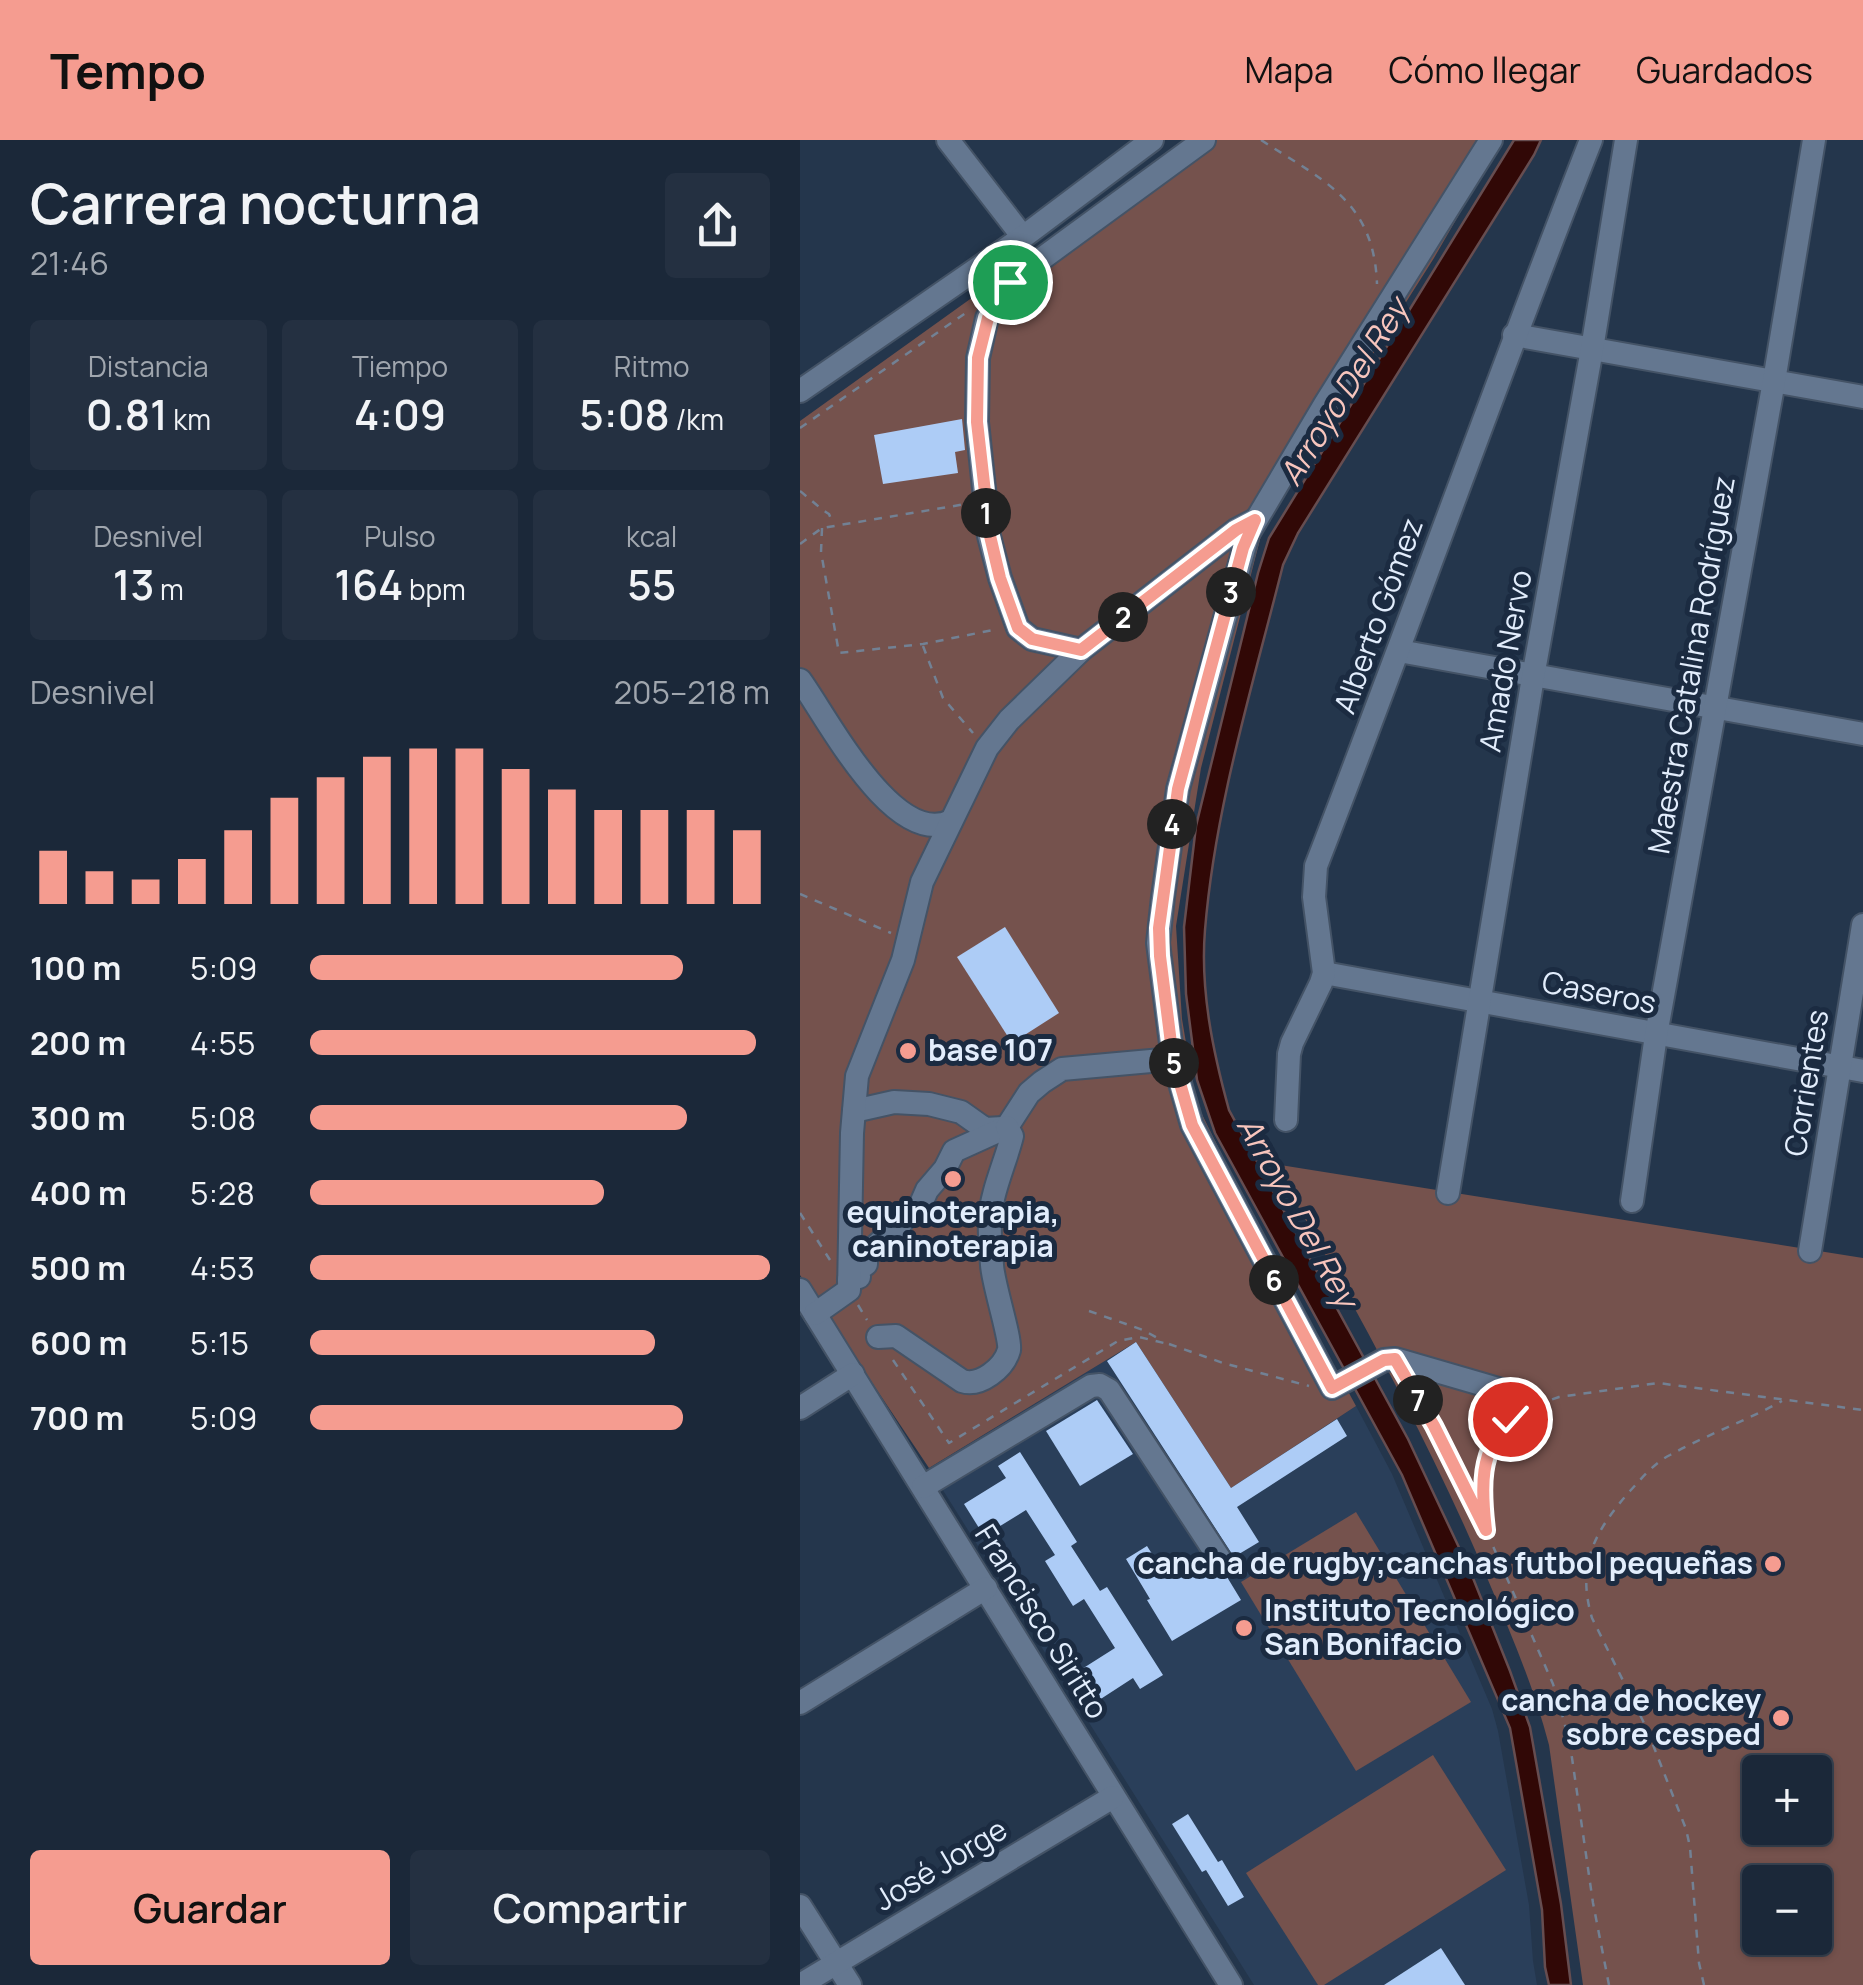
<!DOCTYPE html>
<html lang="es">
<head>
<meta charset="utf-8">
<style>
	:root { --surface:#1b2839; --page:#243041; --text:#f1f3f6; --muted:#a0a6ae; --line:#394453; --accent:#f59c90 }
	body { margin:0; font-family:Manrope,sans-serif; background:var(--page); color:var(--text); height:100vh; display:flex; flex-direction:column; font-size:38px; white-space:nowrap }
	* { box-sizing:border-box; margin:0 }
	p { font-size:32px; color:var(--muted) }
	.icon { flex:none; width:55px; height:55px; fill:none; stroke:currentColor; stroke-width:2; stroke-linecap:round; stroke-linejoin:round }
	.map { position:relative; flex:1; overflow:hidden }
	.sheet { display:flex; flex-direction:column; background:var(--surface); width:800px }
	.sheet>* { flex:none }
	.buttons { position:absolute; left:942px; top:1615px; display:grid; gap:20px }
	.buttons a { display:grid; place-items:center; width:90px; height:90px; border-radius:10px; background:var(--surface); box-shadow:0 2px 8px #0004,0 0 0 2px var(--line); font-size:50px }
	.pin { position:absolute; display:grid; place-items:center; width:85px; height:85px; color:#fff; margin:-42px; border:5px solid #fff; border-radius:50%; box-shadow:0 2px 10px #0007 }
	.km { position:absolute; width:50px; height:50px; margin:-25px; border-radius:50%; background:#222; color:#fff; font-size:28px; line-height:50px; text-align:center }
	.round { display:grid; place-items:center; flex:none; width:105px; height:105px; border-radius:10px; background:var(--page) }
	.headline { display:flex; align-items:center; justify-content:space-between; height:170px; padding:0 30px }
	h1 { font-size:55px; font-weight:600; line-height:75px }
	.stats { display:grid; grid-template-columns:repeat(3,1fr); gap:15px; height:170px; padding:10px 30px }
	.stats div { display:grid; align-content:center; border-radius:10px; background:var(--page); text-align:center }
	.stats b { font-size:42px; font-weight:600 }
	.stats small { font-size:28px; font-weight:400 }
	.stats p { font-size:28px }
	.chart { height:280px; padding:20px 30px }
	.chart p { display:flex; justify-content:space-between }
	.chart svg { width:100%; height:180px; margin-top:10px; stroke:var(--accent); stroke-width:6 }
	.cta { display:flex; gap:20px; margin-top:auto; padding:20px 30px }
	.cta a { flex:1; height:115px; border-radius:10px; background:var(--accent); color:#111; font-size:40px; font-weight:600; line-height:115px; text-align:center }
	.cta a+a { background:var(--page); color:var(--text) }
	ul { padding:0 30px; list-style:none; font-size:32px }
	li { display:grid; grid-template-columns:160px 120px 1fr; align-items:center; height:75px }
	li i { height:25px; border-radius:12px; background:var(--accent) }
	header { display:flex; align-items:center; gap:60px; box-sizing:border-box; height:140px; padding:0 50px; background:var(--accent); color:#111 }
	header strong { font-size:48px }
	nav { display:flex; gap:55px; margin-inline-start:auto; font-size:35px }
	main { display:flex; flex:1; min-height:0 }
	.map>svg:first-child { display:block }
	.built { fill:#2a3f5a }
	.green { fill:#75524d; fill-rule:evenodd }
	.water { fill:#310806; stroke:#664d50; stroke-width:2.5 }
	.building { fill:#adccf6 }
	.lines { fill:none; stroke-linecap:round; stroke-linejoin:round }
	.minor-casing { stroke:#445366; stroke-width:26 }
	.path { stroke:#728194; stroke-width:2.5; stroke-dasharray:8 8; stroke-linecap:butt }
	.minor { stroke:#647790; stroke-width:22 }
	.route-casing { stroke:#fff; stroke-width:20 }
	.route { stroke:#f59c90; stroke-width:12 }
	.poi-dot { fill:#f59c90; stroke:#1b2b41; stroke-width:4 }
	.labels { text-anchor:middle; stroke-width:10; stroke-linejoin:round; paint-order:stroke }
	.street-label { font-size:30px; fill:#e2edfc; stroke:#1b2b41 }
	.poi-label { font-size:30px; font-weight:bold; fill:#e2edfc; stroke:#1b2b41; text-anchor:start }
	.water-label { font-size:32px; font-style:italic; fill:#f7c5bd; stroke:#1b2b41 }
</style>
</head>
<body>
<header>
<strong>Tempo</strong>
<nav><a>Mapa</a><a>Cómo llegar</a><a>Guardados</a></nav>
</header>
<main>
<section class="sheet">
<div class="headline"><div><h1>Carrera nocturna</h1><p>21:46</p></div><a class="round"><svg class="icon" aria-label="share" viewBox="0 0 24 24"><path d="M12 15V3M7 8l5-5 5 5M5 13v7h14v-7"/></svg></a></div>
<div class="stats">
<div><p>Distancia</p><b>0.81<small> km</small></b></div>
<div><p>Tiempo</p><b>4:09</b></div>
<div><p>Ritmo</p><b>5:08<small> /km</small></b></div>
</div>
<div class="stats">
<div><p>Desnivel</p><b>13<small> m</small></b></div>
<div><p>Pulso</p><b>164<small> bpm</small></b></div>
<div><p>kcal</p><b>55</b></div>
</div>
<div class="chart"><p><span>Desnivel</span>205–218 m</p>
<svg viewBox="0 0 160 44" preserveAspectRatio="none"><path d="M5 44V31M15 44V36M25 44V38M35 44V33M45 44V26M55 44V18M65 44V13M75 44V8M85 44V6M95 44V6M105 44V11M115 44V16M125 44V21M135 44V21M145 44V21M155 44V26"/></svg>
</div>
<ul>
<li><b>100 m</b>5:09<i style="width:81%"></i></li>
<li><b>200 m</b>4:55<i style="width:97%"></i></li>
<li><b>300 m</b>5:08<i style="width:82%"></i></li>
<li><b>400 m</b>5:28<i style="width:64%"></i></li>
<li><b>500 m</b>4:53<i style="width:100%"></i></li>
<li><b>600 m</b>5:15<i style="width:75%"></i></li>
<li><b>700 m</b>5:09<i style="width:81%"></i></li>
</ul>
<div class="cta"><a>Guardar</a><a>Compartir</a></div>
</section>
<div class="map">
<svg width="1063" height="1845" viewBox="0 0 1063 1845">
	<rect width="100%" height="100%" fill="#24364c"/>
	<polygon class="built" points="336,1202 431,1347 556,1266 592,1334 692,1569 698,1591 729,1765 733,1821 737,1845 454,1845 129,1328"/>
	<g class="green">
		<polygon points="392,0 702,0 634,118 463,388 401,628 376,786 382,879 396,962 445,1062 556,1266 431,1348 336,1202 129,1328 0,1135 0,281"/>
		<path d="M474 1024 1063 1118V1845H783L749 1605C734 1547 711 1494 688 1440 627 1295 551 1160 474 1024ZM960 1632H1015V1688H960ZM960 1742H1015V1798H960Z"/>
		<polygon points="556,1372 671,1562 556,1631 441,1442"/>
		<polygon points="633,1615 706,1730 524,1845 518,1845 446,1733"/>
	</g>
	<path class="water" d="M714 0H741L734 15 498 393 483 425C453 545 415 666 405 790 400 850 413 912 429 970L608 1299 671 1433 710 1531 730 1587 761 1764 771 1845H749L745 1827 742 1770 710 1588 602 1335 415 993 397 940 386 854 384 787 396 686 458 433 469 398Z"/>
	<g class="building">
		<polygon points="162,279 165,310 155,312 158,333 83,344 74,295"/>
		<polygon points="205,787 259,873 212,903 157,817"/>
		<polygon points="336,1202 431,1348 537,1279 547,1296 437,1367 459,1402 434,1417 307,1221"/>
		<polygon points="297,1260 333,1314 280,1346 246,1291"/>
		<polygon points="220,1312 277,1402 271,1406 300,1451 307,1447 363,1535 340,1549 333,1538 293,1564 274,1534 315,1508 284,1459 273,1466 245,1421 255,1415 226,1370 184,1396 164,1364 206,1338 198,1326"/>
		<polygon points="347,1406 368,1439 402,1419 411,1431 424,1432 441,1460 372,1501 347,1460 350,1459 326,1419"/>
		<polygon points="388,1674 418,1722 422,1720 444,1757 428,1766 406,1730 402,1732 372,1684"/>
		<polygon points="641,1808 665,1845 584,1845"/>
	</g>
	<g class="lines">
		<g class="minor-casing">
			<g id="minor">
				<polyline points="148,0 223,97"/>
				<polyline points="404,0 210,142 187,178 178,218 177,282 189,396 200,438 218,488 232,499 281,510 436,390 455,380"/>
				<polyline points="691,0 525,264 448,394 378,649 363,757 358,803 373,919 392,985 532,1248 584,1220 595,1219 705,1251"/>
				<polyline points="714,195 1063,257"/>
				<polyline points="0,251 223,97 352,0"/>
				<polyline points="599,511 1063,594"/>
				<path d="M0 540C27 577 94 709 151 681"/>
				<polyline points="524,833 1063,931"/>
				<polyline points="54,971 94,962 129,964 161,972 185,989 203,988"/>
				<path d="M486 980 489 914 492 903 521 843 524 833 514 757 516 726C610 484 696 241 791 0"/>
				<polyline points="648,1053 733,537 792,209 826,0"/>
				<polyline points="832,1061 856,895 974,241 1014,0"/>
				<polyline points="1010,1111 1063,785"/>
				<polyline points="49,1140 59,1137 58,1130 66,1124 66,1115 101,1083 109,1072 120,1066 127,1050 145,1029 154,1011 207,987 229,953 242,942 262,929 373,919"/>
				<polyline points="0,1150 431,1845"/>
				<polyline points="15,1174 49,1150 52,993 57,936 103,820 122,742 187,608 209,580 281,510"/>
				<path d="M78 1197 96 1196 162 1241C180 1247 204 1228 209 1210 211 1198 193 1144 192 1125 191 1110 189 1094 190 1079 191 1053 206 1021 212 996L207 987"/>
				<polyline points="0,1268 53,1234"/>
				<polyline points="123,1347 291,1246 300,1245 309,1250 419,1418"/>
				<polyline points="0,1563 186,1448"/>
				<polyline points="0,1766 50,1845"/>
				<polyline points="0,1845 313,1657"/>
			</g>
		</g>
		<g class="path">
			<path d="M461 0C522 40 574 60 577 144"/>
			<polyline points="0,288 167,172"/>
			<path d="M0 351C10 359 18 367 29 374L33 384"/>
			<polyline points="22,388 21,412 39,513 123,504 198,489"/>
			<polyline points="0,404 22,388 166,364"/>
			<polyline points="123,506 143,558 173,593"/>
			<polyline points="0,754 91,793"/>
			<polyline points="0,1073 30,1120"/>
			<polyline points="58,1165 67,1180"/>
			<polyline points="289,1171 343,1190 361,1200"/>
			<polyline points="369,1204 423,1223 509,1246"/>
			<polyline points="93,1220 149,1303 318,1201 339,1197 368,1204"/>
			<polyline points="608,1242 634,1286 684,1385"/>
			<polyline points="725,1257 742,1262"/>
			<polyline points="809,1845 793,1763 771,1611 764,1581 753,1544 686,1390 682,1345 685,1320 691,1304 710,1279 730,1267 759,1257 858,1243 1063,1270"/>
			<path d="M904 1845 899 1823 890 1707 886 1689 846 1587 792 1478C776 1424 795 1391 830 1351 842 1338 854 1323 870 1315 906 1295 946 1281 982 1261"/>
		</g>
		<use href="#minor" class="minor"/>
	</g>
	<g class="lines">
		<g class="route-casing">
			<path id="route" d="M210 142 188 178 178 218 177 282 190 396 200 438 218 488 232 499 281 510 436 390 455 380 443 408 378 649 359 788 360 816 373 919 392 985 532 1248 584 1220 595 1219 634 1286 686 1390C681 1348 679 1311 710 1279"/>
		</g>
		<use href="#route" class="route"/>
	</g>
	<g class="poi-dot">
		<circle cx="108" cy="911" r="10"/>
		<circle cx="153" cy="1039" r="10"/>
		<circle cx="973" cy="1424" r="10"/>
		<circle cx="444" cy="1488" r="10"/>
		<circle cx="981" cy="1578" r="10"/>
	</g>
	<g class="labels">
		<g class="street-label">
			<text transform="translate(579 476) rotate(-70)" y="10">Alberto Gómez</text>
			<text transform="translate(706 521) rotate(-80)" y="10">Amado Nervo</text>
			<text transform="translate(892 525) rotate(-80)" y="10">Maestra Catalina Rodríguez</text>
			<text transform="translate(799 853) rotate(11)" y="10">Caseros</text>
			<text transform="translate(1007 943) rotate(-81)" y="10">Corrientes</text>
			<text transform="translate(241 1482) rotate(58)" y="10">Francisco Siritto</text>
			<text transform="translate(141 1725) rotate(-31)" y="10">José Jorge</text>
		</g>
		<g class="poi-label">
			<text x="128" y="921">base 107</text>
			<text x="153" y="1083" text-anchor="middle">equinoterapia,<tspan x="153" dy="34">caninoterapia</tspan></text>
			<text x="953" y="1434" text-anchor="end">cancha de rugby;canchas futbol pequeñas</text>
			<text x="464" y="1481">Instituto Tecnológico<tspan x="464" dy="34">San Bonifacio</tspan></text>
			<text x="961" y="1571" text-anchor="end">cancha de hockey<tspan x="961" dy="34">sobre cesped</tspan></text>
		</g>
		<g class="water-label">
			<text transform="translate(544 252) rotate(-58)" y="11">Arroyo Del Rey</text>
			<text transform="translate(497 1072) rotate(61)" y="11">Arroyo Del Rey</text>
		</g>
	</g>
</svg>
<div class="buttons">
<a>+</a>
<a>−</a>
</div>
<div class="pin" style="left:210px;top:142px;background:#1e9e55"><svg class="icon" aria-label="arrive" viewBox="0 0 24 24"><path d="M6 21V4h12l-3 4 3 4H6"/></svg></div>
<div class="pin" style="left:710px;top:1279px;background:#d93025"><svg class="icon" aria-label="check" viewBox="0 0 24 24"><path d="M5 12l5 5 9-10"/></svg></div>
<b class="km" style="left:186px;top:373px">1</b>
<b class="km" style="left:323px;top:477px">2</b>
<b class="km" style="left:431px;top:452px">3</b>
<b class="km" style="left:372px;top:684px">4</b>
<b class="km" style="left:374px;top:923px">5</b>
<b class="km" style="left:474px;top:1140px">6</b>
<b class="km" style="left:618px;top:1260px">7</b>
</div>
</main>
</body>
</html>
